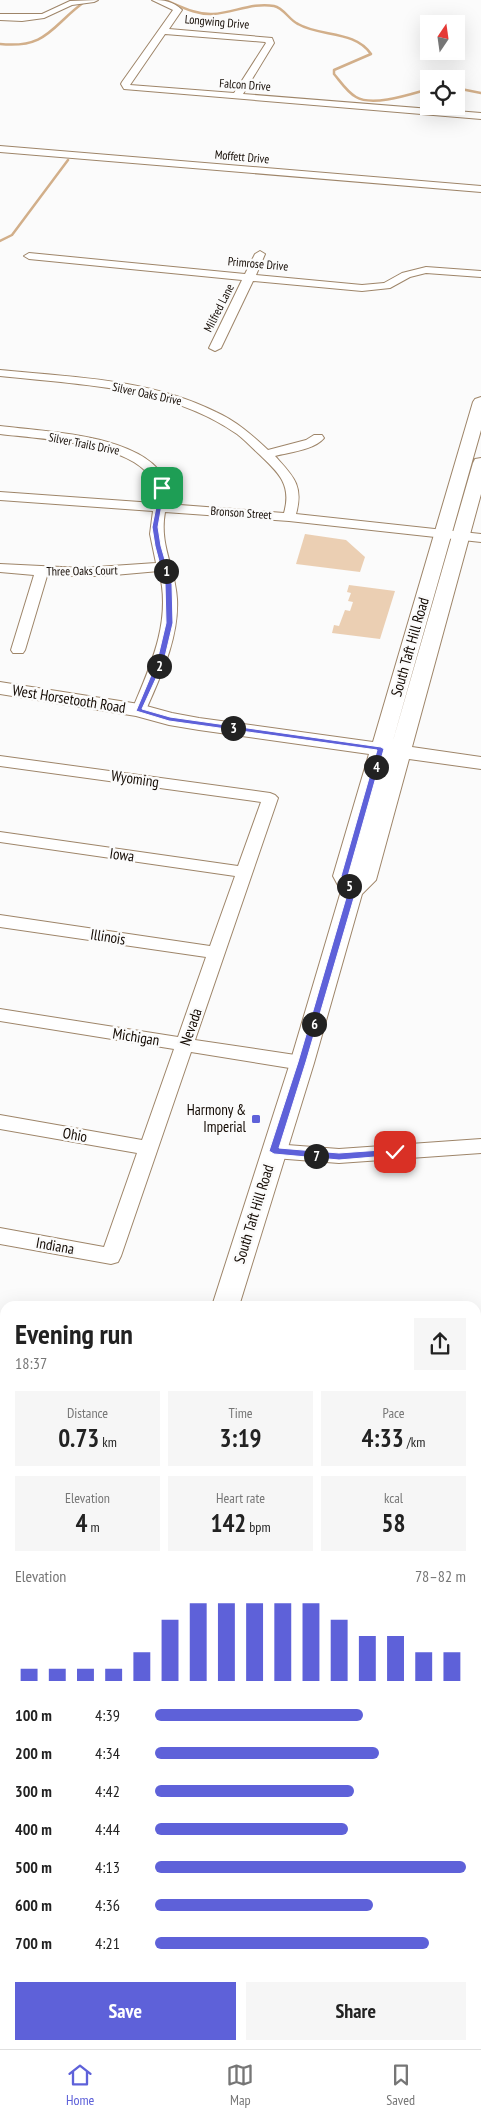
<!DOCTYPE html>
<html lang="en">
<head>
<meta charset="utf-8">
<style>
	:root { --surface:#fff; --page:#f6f6f6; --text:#222; --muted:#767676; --line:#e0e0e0; --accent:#5e61d9 }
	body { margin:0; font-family:"PT Sans Narrow",sans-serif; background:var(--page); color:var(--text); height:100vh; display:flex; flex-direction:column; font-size:19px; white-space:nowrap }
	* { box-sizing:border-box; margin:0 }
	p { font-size:16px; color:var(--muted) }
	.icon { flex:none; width:28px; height:28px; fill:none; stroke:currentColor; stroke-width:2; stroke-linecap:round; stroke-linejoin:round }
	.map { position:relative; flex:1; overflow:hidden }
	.sheet { position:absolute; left:0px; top:1301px; width:481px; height:749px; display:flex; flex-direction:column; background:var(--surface); border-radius:15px 15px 0 0; box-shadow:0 5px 20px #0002 }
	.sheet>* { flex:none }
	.needle { width:32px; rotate:13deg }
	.fabs { position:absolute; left:420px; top:15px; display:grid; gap:10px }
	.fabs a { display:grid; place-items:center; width:45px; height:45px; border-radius:0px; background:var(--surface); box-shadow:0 5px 20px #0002; font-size:25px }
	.pin { position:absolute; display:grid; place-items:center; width:42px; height:42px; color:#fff; margin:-21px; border-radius:10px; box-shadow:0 2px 8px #0006 }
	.km { position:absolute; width:25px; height:25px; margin:-12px; border-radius:50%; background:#222; color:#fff; font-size:14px; line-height:25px; text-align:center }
	.round { display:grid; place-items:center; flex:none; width:52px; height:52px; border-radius:0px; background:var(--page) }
	.head { display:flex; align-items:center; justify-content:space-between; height:85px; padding:0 15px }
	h1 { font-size:28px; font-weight:700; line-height:38px }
	.stats { display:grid; grid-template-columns:repeat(3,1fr); gap:8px; height:85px; padding:5px 15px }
	.stats div { display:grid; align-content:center; border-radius:0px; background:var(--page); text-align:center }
	.stats b { font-size:25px; font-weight:700 }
	.stats small { font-size:14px; font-weight:400 }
	.stats p { font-size:14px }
	.chart { height:140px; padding:10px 15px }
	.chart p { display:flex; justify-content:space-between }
	.chart svg { width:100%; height:90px; margin-top:5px; stroke:var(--accent); stroke-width:6 }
	.primary-button { display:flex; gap:10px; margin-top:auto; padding:10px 15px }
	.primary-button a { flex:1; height:58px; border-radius:0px; background:var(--accent); color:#fff; font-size:20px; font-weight:700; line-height:58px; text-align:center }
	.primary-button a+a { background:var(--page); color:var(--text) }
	ul { padding:0 15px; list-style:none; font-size:16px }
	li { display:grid; grid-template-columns:80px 60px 1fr; align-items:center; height:38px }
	li i { height:12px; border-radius:6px; background:var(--accent) }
	.tabs { display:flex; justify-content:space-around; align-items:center; height:70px; border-top:1px solid var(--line); background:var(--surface); font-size:14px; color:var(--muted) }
	.tabs a { display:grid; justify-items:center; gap:2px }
	.tabs .active { color:var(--accent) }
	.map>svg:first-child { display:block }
	.green { fill:#ebcfb3 }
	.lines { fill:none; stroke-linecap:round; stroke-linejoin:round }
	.stream { stroke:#d2af8a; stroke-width:2.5 }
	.street-casing { stroke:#9e8569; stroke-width:2 }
	.secondary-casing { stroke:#9e8569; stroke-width:2 }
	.street { fill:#fff; fill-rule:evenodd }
	.secondary { fill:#fff; fill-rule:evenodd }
	.route { fill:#5e61d9; stroke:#fff }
	.poi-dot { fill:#5e61d9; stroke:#fbfbfb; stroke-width:2 }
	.labels { text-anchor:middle; stroke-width:5; stroke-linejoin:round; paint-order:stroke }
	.far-street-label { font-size:12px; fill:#130a03; stroke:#fbfbfb }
	.street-label { font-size:15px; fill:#130a03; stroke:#fbfbfb }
	.poi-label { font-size:15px; fill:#130a03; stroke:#fbfbfb; text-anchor:end }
</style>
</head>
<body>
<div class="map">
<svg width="481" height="2049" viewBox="0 0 481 2049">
	<rect width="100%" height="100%" fill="#fbfbfb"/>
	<g class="green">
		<polygon points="305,534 346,540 365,557 360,572 296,564"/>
		<polygon points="349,585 395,591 380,639 332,633 334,625 339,626 345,610 350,611 353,602 348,601 351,593 347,592"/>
	</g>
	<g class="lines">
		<g class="stream">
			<path d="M165 0C180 6 196 15 213 14 233 13 253 2 274 6 284 8 289 20 298 24 320 37 355 30 371 54L334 70V74C340 81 347 92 356 97 373 107 411 94 429 89"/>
			<path d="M0 44C49 49 52 24 87 0"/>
			<polyline points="456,88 481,93"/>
			<polyline points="0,241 12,235 68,160"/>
		</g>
		<g class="street-casing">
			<g id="street">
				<polygon points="98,0 94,2 72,5 44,18 22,21 0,20 0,14 42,14 70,1"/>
				<path d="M152 0C164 0 173 1 182 10L169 29 272 38 274 43 243 94 481 113V119L124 89 121 84 122 82 173 10ZM165 34 265 42 266 43 234 93 130 85Z"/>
				<polygon points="0,146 481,186 481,192 0,152"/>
				<polygon points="260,251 265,254 256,275 362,285 384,283 402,273 426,267 481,271 481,277 426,273 410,277 390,288 362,291 253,281 221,348 215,351 209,348 242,280 29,259 24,256 29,253 245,274 255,254"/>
				<path d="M0 370C72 377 151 379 216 412 236 421 252 435 268 450L306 440 314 435H322L324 438C314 450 290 452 275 456 293 476 304 485 296 514L481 534V542L289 521 165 512C159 546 175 566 177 599 179 638 161 675 146 710L144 713H134L132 710C151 665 172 620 159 571L103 576H47L25 650 23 653H13L11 650 34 575 0 572V564L82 568 156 563 150 534 153 511 0 500V492L154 503C155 496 156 488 153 481 133 442 39 439 0 434V426C46 432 144 434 166 481 169 488 168 497 167 504L284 513C292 485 279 473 260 455 252 448 245 440 237 434 168 386 80 385 0 376Z"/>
				<polygon points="0,756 270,793 275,795 278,798 195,1040 302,1056 308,1058 311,1063 308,1068 302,1070 191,1052 121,1256 118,1262 111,1264 0,1244 0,1228 104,1247 137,1153 0,1129 0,1115 142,1140 174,1049 0,1021 0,1009 178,1037 206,957 0,927 0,915 210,946 235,876 0,842 0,832 238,866 261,802 0,766"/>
				<polygon points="481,1139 481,1153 339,1163 274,1158 267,1156 265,1151 267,1146 274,1144 339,1149"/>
				<polygon points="476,2007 481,2008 481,2034 476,2033"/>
			</g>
		</g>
		<g class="secondary-casing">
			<g id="secondary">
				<polygon points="481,397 481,430 392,744 473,463 475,459 481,458 481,494 412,747 481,757 481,769 409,759 376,880 362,894 314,1063 239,1306 212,1306 290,1063 341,891 333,876 369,754 199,730 169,725 136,716 0,694 0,682 139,704 172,713 199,718 373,742 473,402 475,399"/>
				<polygon points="5,2031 5,2045 34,2045 33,2049 0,2049 0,2040"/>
			</g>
		</g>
		<use href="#street" class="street"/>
		<use href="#secondary" class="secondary"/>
	</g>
	<polygon class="route" points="160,487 165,488 158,527 161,546 172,584 173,623 164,661 142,709 170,717 381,747 384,749 348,876 356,891 306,1062 279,1148 339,1153 395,1149 399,1152 398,1155 339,1160 274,1154 269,1151 298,1062 348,891 341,876 377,750 169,721 136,711 157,661 166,623 165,584 155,546 152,527"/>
	<rect class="poi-dot" x="251" y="1114" width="10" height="10" rx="2.5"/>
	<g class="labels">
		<g class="far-street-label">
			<text transform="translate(217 22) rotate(5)" y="4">Longwing Drive</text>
			<text transform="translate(245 85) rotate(4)" y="4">Falcon Drive</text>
			<text transform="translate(242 157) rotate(5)" y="4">Moffett Drive</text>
			<text transform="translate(258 264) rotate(5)" y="4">Primrose Drive</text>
			<text transform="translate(219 308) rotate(-63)" y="4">Milfred Lane</text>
			<text transform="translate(147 394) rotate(12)" y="4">Silver Oaks Drive</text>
			<text transform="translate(84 444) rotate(11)" y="4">Silver Trails Drive</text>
			<text transform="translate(241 513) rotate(4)" y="4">Bronson Street</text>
			<text transform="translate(82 571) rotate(-1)" y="4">Three Oaks Court</text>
		</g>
		<g class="street-label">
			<text transform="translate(410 647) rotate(-74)" y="5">South Taft Hill Road</text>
			<text transform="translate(69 699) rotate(9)" y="5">West Horsetooth Road</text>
			<text transform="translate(135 779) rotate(8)" y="5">Wyoming</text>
			<text transform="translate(122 855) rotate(8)" y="5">Iowa</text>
			<text transform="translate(108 937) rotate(9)" y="5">Illinois</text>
			<text transform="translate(191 1027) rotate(-71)" y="5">Nevada</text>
			<text transform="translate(136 1037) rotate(9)" y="5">Michigan</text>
			<text transform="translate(75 1135) rotate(10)" y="5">Ohio</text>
			<text transform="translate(254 1214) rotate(-73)" y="5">South Taft Hill Road</text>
			<text transform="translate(55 1246) rotate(10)" y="5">Indiana</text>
		</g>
		<g class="poi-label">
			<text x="246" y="1115">Harmony &amp;<tspan x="246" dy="17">Imperial</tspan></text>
		</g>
	</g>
</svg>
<div class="fabs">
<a><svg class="needle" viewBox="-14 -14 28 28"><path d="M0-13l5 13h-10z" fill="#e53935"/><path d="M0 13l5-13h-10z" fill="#767676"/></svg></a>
<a><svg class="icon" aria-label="locate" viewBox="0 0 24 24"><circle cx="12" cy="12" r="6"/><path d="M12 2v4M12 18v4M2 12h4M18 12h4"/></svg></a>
</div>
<div class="pin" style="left:162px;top:488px;background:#1e9e55"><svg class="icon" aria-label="arrive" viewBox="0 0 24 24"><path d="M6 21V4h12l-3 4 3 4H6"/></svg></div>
<div class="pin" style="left:395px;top:1152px;background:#d93025"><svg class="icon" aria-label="check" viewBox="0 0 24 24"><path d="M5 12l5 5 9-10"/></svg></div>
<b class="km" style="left:166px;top:571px">1</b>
<b class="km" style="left:159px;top:666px">2</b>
<b class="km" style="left:233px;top:728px">3</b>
<b class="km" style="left:376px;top:767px">4</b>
<b class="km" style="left:349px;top:886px">5</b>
<b class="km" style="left:314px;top:1024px">6</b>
<b class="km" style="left:316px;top:1156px">7</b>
<section class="sheet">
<div class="head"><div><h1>Evening run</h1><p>18:37</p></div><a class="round"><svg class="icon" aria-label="share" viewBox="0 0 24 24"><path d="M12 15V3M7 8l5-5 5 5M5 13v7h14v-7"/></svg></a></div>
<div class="stats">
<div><p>Distance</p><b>0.73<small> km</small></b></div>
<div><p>Time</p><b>3:19</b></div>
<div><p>Pace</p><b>4:33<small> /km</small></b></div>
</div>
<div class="stats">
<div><p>Elevation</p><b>4<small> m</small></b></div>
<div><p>Heart rate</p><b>142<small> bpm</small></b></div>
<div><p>kcal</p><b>58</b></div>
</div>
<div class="chart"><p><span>Elevation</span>78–82 m</p>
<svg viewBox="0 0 160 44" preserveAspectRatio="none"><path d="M5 44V38M15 44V38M25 44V38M35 44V38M45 44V30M55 44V14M65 44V6M75 44V6M85 44V6M95 44V6M105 44V6M115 44V14M125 44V22M135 44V22M145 44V30M155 44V30"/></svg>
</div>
<ul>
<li><b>100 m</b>4:39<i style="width:67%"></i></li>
<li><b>200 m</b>4:34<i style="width:72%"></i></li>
<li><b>300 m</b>4:42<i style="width:64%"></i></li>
<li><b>400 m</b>4:44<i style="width:62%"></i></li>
<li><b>500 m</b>4:13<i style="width:100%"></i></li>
<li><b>600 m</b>4:36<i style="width:70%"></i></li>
<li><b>700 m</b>4:21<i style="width:88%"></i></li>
</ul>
<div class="primary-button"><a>Save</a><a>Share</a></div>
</section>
</div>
<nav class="tabs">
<a class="active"><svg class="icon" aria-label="home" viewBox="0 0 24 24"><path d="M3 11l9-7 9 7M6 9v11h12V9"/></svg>Home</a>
<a><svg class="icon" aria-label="map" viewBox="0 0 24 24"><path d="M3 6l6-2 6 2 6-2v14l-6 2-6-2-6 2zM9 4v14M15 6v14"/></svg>Map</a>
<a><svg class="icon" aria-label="saved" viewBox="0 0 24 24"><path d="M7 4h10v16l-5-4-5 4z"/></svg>Saved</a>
</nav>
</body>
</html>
